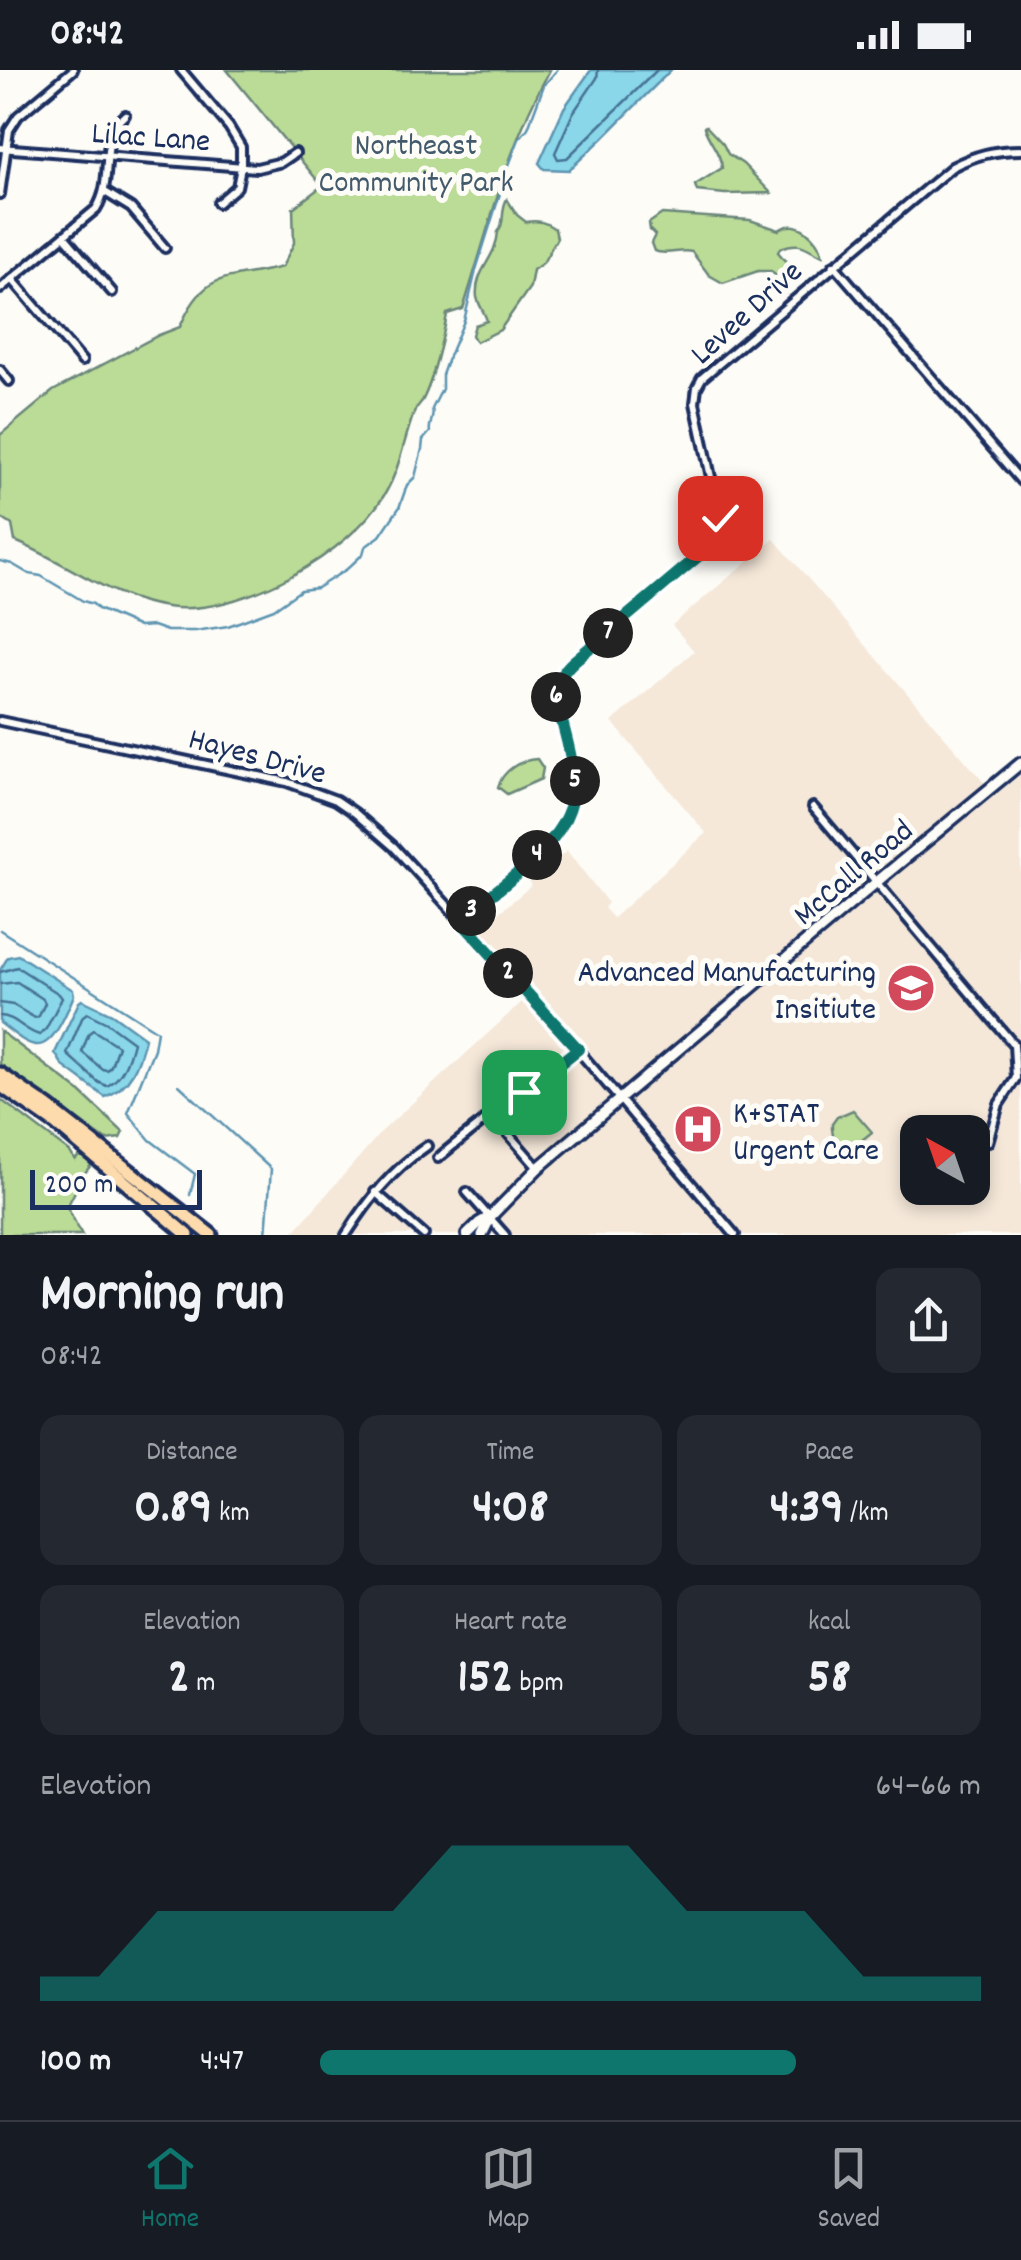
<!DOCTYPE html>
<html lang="en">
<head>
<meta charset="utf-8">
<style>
	:root { --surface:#171b24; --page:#242831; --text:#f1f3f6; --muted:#9ea1a6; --line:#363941; --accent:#0f766e }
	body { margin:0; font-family:Dekko,sans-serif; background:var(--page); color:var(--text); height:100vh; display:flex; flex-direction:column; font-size:38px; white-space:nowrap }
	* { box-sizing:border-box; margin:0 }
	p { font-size:32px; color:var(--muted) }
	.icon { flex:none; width:55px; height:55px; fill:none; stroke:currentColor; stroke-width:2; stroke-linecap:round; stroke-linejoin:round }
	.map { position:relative; height:1165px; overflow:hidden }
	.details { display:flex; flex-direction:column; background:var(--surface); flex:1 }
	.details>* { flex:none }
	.needle { width:65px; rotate:320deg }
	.fabs { position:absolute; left:900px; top:1045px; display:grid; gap:20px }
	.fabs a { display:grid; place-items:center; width:90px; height:90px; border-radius:20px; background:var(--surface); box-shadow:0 5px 15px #0003; font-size:50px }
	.scale { position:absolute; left:30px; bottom:25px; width:172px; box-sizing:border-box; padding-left:10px; border:5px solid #1b2f5e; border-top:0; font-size:28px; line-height:35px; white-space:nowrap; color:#1b2f5e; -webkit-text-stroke:8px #fdfcf7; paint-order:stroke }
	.pin { position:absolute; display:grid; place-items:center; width:85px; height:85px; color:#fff; margin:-42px; border-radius:20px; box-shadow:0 5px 15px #0006 }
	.km { position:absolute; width:50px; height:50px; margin:-25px; border-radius:50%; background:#222; color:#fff; font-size:28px; line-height:50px; text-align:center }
	.round { display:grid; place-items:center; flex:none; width:105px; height:105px; border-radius:20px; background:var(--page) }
	.head { display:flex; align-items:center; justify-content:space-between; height:170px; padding:0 40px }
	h1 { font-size:55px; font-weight:800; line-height:75px }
	.metrics { display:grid; grid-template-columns:repeat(3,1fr); gap:15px; height:170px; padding:10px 40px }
	.metrics div { display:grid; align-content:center; border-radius:20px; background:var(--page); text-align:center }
	.metrics b { font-size:50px; font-weight:800 }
	.metrics small { font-size:28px; font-weight:400 }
	.metrics p { font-size:28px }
	.chart { height:280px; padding:20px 40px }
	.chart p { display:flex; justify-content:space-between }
	.chart svg { width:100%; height:180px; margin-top:10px; fill:var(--accent); opacity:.7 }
	ul { padding:0 40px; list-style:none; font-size:32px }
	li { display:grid; grid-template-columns:160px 120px 1fr; align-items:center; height:75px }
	li i { height:25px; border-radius:12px; background:var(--accent) }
	.status { display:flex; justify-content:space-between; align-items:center; height:70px; padding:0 50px; background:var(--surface); direction:ltr }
	.status svg { height:28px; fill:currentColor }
	.menu { display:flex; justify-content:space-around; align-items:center; height:140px; border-top:2px solid var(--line); background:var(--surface); font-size:28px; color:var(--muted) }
	.menu a { display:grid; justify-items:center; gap:5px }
	.menu .selected { color:var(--accent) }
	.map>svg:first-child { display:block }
	.built { fill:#f5e8d9; fill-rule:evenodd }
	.green { fill:#bbdc96; stroke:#6b867a; stroke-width:2.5 }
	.water { fill:#89d7e8; stroke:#5d94b1; stroke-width:2.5 }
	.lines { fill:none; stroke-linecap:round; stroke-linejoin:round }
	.shore { stroke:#477295; stroke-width:2.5 }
	.stream { stroke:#5d94b1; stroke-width:2.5 }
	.minor-casing { stroke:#1b2f5e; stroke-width:14 }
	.secondary-casing { stroke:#1b2f5e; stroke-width:16 }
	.trunk-casing { stroke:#1b2f5e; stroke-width:19 }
	.minor { stroke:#fdfcf7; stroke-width:6 }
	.secondary { stroke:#fdfcf7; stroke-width:9 }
	.trunk { stroke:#fedbac; stroke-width:11 }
	.route-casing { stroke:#fff; stroke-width:20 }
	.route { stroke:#0f766e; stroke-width:12 }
	.labels { text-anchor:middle; stroke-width:10; stroke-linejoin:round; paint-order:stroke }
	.street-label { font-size:32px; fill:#1b2f5e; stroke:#fdfcf7 }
	.park-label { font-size:32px; fill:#435a6c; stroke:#fdfcf7 }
	.poi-label { font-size:32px; fill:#1b2f5e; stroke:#fdfcf7; text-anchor:end }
</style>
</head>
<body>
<div class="status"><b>08:42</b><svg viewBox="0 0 49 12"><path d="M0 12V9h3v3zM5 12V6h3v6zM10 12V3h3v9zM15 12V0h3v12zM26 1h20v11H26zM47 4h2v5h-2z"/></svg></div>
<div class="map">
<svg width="1021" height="1165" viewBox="0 0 1021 1165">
	<rect width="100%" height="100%" fill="#fdfcf7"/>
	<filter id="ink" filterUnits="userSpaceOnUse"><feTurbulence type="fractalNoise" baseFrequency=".01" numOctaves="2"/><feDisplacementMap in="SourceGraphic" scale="20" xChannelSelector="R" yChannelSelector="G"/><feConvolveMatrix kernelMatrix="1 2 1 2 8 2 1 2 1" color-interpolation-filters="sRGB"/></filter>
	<g filter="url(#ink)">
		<path class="built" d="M774 469 995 725 1021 704V1165H291L382 1061 535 920 480 858 531 816 529 812 567 781 608 833 604 838 613 848 706 763 612 652 694 581 672 555ZM918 1062H972V1118H918Z"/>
		<g class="green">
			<path d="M227 0H550C508 74 489 158 463 239L447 244C444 264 432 314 422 331 419 335 415 339 414 343 404 369 400 398 386 422 352 483 238 548 167 537 110 529 67 492 15 471L12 455 0 447V365L53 321 159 265 180 257C206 197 229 211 282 197L294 173 293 138 322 116Z"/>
			<path d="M706 56 723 74 728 84 743 94 771 123 725 124 697 121 695 115 722 98C721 83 709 72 704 57Z"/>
			<path d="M507 129 517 145 526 152C539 150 545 152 555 159L557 168 543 193 533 200 530 217 500 260 476 272 472 265 475 255 487 251C485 243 478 234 477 227 474 200 496 190 498 162 506 152 500 140 507 129Z"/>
			<path d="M662 144 750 150 779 160C798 147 818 168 823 186 804 178 803 170 780 178L778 182 794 201 786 222 782 221 777 207 771 201H758L723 213 709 205 692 182C679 179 667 186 654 181L651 173 655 165 650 160 649 153Z"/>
			<path d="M537 689 543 698 541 709 507 724 498 717C503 700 520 690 537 689Z"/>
			<polygon points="0,961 78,1020 123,1062 120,1068 106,1070 0,994"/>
			<polygon points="0,1029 70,1082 75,1090 80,1085 92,1094 84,1104 67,1137 82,1165 0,1165"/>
			<path d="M853 1040 872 1062 851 1079C838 1078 831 1067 832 1054L837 1047Z"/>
		</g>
		<g class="water">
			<polygon points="591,0 671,0 602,69 569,100 544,99 539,93 564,38"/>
			<path d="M18 885 73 920 74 925C68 939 54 977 36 975 24 974 10 960 0 953V900L8 887Z"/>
			<path d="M82 930 112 944 145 968C139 994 131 1017 105 1027L63 996 55 983 79 932Z"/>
		</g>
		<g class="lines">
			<g class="shore">
				<polyline points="598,0 597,8 573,43 555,83 558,89 567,88 657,0"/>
				<path d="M0 902 17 897 59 924 62 928 46 959 40 965C25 962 15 946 0 946"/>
				<polyline points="0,914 17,912 43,929 45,933 39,946 35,948 13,935 0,933"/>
				<path d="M87 943 107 953 133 972C129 988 123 1008 107 1016L98 1012 67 984 83 946Z"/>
				<polygon points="93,960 118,976 111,996 107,1000 102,999 82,982 89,963"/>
			</g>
			<g class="stream">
				<path d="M0 491 12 494 29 504 41 506 83 531 93 534 98 539 139 557 153 556 167 561H195L228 556 274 539 301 520 317 518 347 499 363 484 365 477 380 466 399 438 407 415 415 407 422 379 423 370 430 362C428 354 435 348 432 339L442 319V305L447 291 464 251 476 200 509 95 519 69 528 58 544 15 557 0"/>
				<polyline points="0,860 157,961 154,979 128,1043 150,1070 195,1104 190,1125"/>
				<polyline points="179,1015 271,1099 266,1165"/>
			</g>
			<g class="minor-casing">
				<g id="minor">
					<polyline points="181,0 229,57 241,77 241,97 237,117 218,133"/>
					<polyline points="0,78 257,98 282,92 295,83"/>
					<polyline points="105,122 131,138 165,178"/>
					<polyline points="0,124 9,60 18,46 73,0"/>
					<polyline points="64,166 112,222"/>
					<polyline points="834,195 1021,411"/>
					<polyline points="12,209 82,291"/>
					<path d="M0 219 96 139C116 108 96 69 125 45"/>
					<polyline points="0,300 9,311"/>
					<polyline points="0,651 287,712 336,730 355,743 394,777 566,966 735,1165"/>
					<polyline points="813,737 1014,975 1016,1008 999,1034 988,1072"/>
					<path d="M460 850C492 823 548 785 566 747 581 716 571 687 563 655 560 646 556 635 556 625 556 611 564 600 574 591L707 478 717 464 720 449 695 333 697 317 702 308 952 97C975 85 995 80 1021 80"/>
					<polyline points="492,1045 538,1098"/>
					<path d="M438 1088C483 1050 531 1016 578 979"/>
					<polyline points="375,1122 424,1165"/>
					<polyline points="467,1122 505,1165"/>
					<path d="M346 1165C369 1129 392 1100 427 1076"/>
				</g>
			</g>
			<g class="secondary-casing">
				<g id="secondary">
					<polyline points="467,1165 479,1153 491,1146 538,1098 885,805 1021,693"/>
					<polyline points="482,1165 490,1149"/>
				</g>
			</g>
			<g class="trunk-casing">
				<g id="trunk">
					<polyline points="0,1004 48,1037 211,1165"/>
					<polyline points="0,1015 56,1054 188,1165"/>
				</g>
			</g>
			<use href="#minor" class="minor"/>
			<use href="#secondary" class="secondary"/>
			<use href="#trunk" class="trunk"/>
		</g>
	</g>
	<g class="lines" filter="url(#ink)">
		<g class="route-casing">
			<path id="route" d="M524 1022 578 979 460 850C492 823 549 785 566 747 581 716 571 687 563 655 560 646 556 635 556 625 556 611 564 600 574 591L708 478 716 464 720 448"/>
		</g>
		<use href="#route" class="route"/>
	</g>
	<defs>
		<g id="university-disc" transform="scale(2.5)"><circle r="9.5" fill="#d1495b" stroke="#fdfcf7"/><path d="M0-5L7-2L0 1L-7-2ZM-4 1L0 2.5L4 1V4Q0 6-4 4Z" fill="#fff"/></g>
		<g id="hospital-disc" transform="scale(2.5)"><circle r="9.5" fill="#d1495b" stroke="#fdfcf7"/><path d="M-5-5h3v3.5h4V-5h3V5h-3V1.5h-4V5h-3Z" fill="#fff"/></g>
	</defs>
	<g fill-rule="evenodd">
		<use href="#university-disc" x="911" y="918"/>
		<use href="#hospital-disc" x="698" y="1059"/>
	</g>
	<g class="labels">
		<g class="street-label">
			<text transform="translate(151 65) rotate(4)" y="11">Lilac Lane</text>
			<text transform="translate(745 241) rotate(-42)" y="11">Levee Drive</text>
			<text transform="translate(258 684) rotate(15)" y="11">Hayes Drive</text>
			<text transform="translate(852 801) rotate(-40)" y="11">McCall Road</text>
		</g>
		<g class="park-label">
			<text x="416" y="84">Northeast<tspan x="416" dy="37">Community Park</tspan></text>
		</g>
		<g class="poi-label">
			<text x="876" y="911">Advanced Manufacturing<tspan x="876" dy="37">Insitiute</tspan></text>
			<text x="733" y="1052" text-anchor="start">K+STAT<tspan x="733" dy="37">Urgent Care</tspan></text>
		</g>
	</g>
</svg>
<div class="fabs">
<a><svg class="needle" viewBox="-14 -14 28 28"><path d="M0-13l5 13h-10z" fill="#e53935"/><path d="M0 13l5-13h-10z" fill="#9ea1a6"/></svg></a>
</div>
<div class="scale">200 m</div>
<div class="pin" style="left:524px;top:1022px;background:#1e9e55"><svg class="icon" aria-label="arrive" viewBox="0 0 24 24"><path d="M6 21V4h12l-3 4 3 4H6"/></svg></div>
<div class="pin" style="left:720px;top:448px;background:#d93025"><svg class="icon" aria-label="check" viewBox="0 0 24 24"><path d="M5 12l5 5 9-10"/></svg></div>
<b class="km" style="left:508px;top:903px">2</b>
<b class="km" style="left:471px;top:841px">3</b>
<b class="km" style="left:537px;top:785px">4</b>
<b class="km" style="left:575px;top:711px">5</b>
<b class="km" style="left:556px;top:627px">6</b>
<b class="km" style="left:608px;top:563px">7</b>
</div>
<section class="details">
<div class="head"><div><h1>Morning run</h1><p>08:42</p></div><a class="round"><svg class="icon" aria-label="share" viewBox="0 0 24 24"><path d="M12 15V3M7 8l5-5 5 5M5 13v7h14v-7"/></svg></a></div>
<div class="metrics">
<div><p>Distance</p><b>0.89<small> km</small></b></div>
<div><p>Time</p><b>4:08</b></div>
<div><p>Pace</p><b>4:39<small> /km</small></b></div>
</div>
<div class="metrics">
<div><p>Elevation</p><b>2<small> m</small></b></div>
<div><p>Heart rate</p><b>152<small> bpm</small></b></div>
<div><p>kcal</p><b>58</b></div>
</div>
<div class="chart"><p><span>Elevation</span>64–66 m</p>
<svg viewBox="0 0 160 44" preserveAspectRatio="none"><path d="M0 44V38L10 38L20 22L30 22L40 22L50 22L60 22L70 6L80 6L90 6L100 6L110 22L120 22L130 22L140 38L150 38L160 38V44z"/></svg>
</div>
<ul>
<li><b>100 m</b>4:47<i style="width:72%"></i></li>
</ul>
</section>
<nav class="menu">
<a class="selected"><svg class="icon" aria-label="home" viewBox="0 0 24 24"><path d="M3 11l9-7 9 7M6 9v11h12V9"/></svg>Home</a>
<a><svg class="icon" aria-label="map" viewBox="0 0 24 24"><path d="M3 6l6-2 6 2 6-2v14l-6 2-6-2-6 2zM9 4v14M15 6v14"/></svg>Map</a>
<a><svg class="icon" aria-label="saved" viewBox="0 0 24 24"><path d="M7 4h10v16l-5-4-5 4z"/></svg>Saved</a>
</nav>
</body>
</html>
